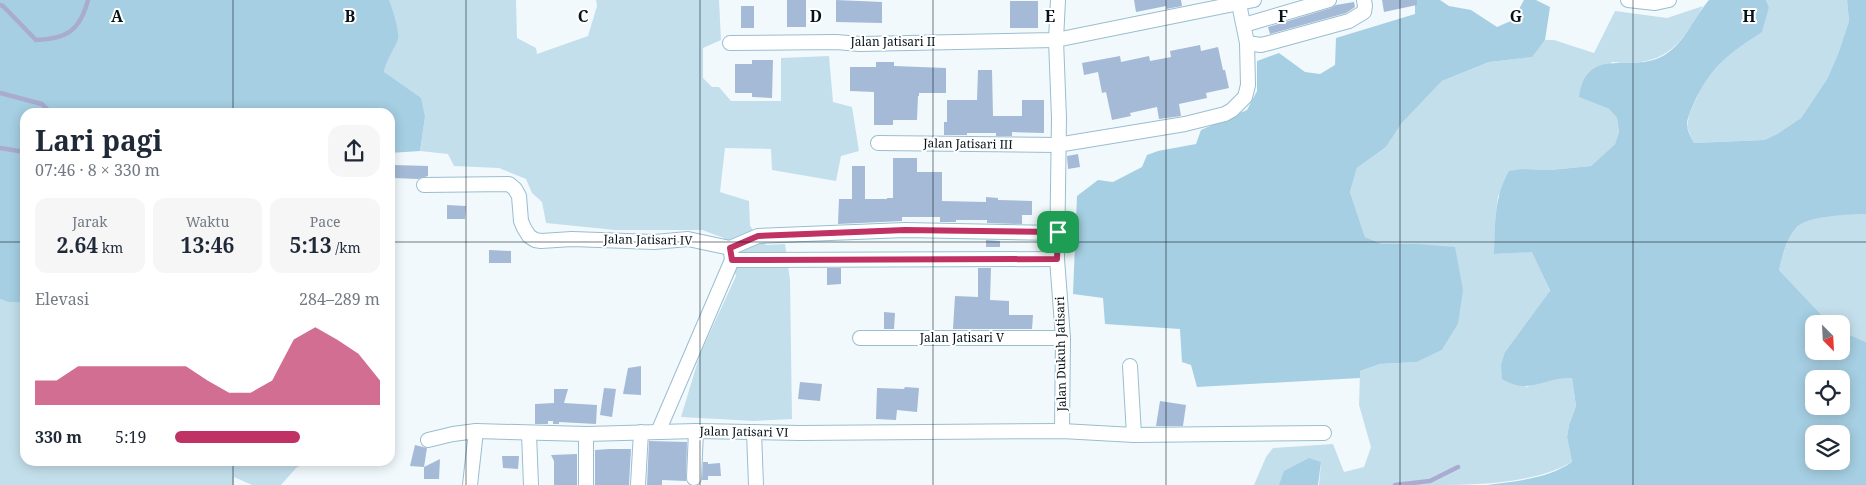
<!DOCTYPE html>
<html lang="id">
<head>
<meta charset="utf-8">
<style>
	:root { --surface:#fff; --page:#f6f6f7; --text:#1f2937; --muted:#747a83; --accent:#bf3263 }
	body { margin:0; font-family:"Noto Serif",serif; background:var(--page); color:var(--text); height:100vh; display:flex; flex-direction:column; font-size:19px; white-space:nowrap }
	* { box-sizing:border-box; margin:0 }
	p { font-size:16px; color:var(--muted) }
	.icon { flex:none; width:28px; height:28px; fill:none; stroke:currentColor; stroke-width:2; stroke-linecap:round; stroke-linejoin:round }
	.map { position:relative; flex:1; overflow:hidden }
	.drawer { position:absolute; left:20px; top:108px; width:375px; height:358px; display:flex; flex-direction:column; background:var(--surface); border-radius:15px; box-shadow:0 2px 12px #0003 }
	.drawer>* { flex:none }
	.needle { width:32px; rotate:156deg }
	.tools { position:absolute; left:1805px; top:315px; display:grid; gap:10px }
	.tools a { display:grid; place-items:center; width:45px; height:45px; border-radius:10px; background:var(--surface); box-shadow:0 2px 12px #0003; font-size:25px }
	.pin { position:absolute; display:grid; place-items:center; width:42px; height:42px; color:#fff; margin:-21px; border-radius:10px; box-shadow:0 2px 8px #0006 }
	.round { display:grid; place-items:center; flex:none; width:52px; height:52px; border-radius:15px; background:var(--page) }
	.head { display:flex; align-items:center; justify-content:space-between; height:85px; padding:0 15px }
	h1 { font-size:28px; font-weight:700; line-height:38px }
	.metrics { display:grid; grid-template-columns:repeat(3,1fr); gap:8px; height:85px; padding:5px 15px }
	.metrics div { display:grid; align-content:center; border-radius:12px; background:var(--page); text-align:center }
	.metrics b { font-size:21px; font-weight:700 }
	.metrics small { font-size:14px; font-weight:400 }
	.metrics p { font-size:14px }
	.chart { height:140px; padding:10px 15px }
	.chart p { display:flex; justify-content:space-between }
	.chart svg { width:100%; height:90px; margin-top:5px; fill:var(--accent); opacity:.7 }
	ul { padding:0 15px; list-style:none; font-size:16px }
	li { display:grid; grid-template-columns:80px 60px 1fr; align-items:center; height:38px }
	li i { height:12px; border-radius:6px; background:var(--accent) }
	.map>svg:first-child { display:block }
	.green { fill:#c4dfec }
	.forest { fill:#a6cfe3; fill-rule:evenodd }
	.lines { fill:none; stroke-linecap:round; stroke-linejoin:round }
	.stream { stroke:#a9abcf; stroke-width:4.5 }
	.building { fill:#a4bad6 }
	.minor-casing { stroke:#99bed0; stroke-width:16 }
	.minor { stroke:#fff; stroke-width:14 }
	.route-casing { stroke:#fff; stroke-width:10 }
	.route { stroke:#bf3263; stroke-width:6 }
	.grid { fill:none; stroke:#061319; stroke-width:1; stroke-opacity:0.55 }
	.labels { text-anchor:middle; stroke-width:4; stroke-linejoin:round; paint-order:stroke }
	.street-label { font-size:12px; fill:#061319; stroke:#fff }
	.grid-label { font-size:16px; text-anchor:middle; font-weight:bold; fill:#061319; stroke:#fff; stroke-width:4; stroke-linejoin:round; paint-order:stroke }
</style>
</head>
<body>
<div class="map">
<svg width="1866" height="485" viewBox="0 0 1866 485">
	<rect width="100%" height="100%" fill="#f1f9fd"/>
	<g class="green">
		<polygon points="389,0 516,0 517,38 536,48 537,54 588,36 597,6 596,0 719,0 721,40 703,48 703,78 712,87 719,87 731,101 781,101 781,58 829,56 833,102 852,107 859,151 841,156 836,181 772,170 771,149 725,148 720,192 749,201 750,226 766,245 785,244 790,280 792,419 754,421 681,417 700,354 736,276 724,238 702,230 615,230 546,223 542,202 532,193 526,179 499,168 454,166 448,154 420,151 425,117 384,72 387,58 394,48"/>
		<polygon points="1766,0 1847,0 1849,21 1838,54 1827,79 1801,118 1777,134 1764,140 1694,143 1687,127 1689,115 1701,88 1716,65 1737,48 1769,7"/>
		<path d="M1703 6C1680 48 1663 67 1612 62L1580 97 1609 109 1617 118 1619 132 1615 144 1591 166 1550 170 1522 169 1498 196 1495 223 1494 254 1532 251 1550 292 1505 352 1526 387 1558 378H1572L1576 406 1569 425 1567 437 1572 462C1532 485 1469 485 1422 485 1388 485 1353 485 1319 485L1321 463 1279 485H1254L1266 457 1273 448 1333 444 1344 472 1364 467 1371 447 1359 405 1360 371 1380 364 1417 362 1442 350 1458 324 1418 244H1382L1365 237 1350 192 1357 168 1386 147 1402 123 1442 81 1489 62 1531 57 1545 40H1554L1594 53 1615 11 1667 18Z"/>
		<path d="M1848 214H1866V342L1841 331V324H1830L1779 270C1783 255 1786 238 1798 226 1805 218 1837 215 1848 214Z"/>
		<polygon points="0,299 8,302 25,303 25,460 310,460 296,468 281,485 252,485 234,477 234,485 0,485"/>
	</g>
	<g class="forest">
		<path d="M0 0H389C392 7 400 32 398 39 394 51 387 57 384 72L421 98 425 117 420 151 390 153V112H25V303L8 302 0 299Z"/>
		<polygon points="1415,0 1440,0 1449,6 1471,10 1497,27 1513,20 1524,0 1536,0 1550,7 1545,40 1532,57 1489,62 1442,81 1402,123 1386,147 1357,168 1350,192 1365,237 1382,244 1418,244 1455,247 1463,290 1458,324 1442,350 1417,362 1380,364 1360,371 1360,378 1197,387 1191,365 1182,362 1180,329 1105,324 1103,298 1073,294 1077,196 1098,180 1113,182 1142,167 1147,155 1158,151 1196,144 1201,130 1247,110 1257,91 1257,61 1279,53 1305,72 1320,74 1335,65 1336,38 1415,14"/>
		<path d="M1709 0H1766L1769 7 1762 32C1728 54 1711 66 1694 103 1691 110 1687 118 1687 125 1687 131 1692 138 1694 143L1764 140 1777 134 1801 118 1827 79 1838 54 1849 21 1847 0H1866V214C1851 214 1807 216 1797 227 1786 239 1783 254 1779 270L1830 324H1814V351H1841V331L1866 342V485H1487C1516 481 1547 479 1572 462L1567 437 1569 425 1576 406 1572 378C1543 377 1530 396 1502 379L1501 365 1505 352 1550 291 1532 252 1494 254C1495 225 1494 197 1509 171L1522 169 1550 170 1591 166 1615 144 1619 132 1617 118 1609 109 1579 97C1587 42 1634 76 1666 54 1686 41 1694 17 1709 0ZM1814 379H1841V406H1814ZM1814 434H1841V461H1814Z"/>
		<polygon points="1309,458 1321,462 1318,485 1279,485 1284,471"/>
	</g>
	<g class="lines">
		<g class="stream">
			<path d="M0 5 3 6 36 40C66 39 80 31 88 0"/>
			<polyline points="0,93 42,104 50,112"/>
			<polyline points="0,148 25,152"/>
			<polyline points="1395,485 1430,481 1458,467"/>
		</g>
	</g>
	<g class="building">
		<rect x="787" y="0" width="19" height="27"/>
		<polygon points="836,0 882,2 882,23 836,22"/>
		<polygon points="1134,0 1181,0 1182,6 1166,9 1166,6 1136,12"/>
		<polygon points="1382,0 1417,0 1417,5 1384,12"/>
		<rect x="1010" y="1" width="28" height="27"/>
		<polygon points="1354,2 1355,7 1346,13 1270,34 1268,27 1331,8 1336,5"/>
		<rect x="741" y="6" width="13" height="22"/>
		<polygon points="1200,45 1201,51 1218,47 1223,70 1225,70 1229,88 1206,93 1207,98 1179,104 1181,116 1159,119 1157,107 1130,113 1131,116 1112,120 1106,92 1102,93 1098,72 1084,75 1082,63 1120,56 1121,62 1149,56 1150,61 1171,57 1170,51"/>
		<polygon points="752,60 773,60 772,98 752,97 752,93 735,93 735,64 752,64"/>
		<polygon points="876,62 894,62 894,66 946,68 946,93 919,93 919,96 918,96 917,120 893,120 893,125 874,125 874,92 850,91 850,67 876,67"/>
		<polygon points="978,70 992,70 993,116 1022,116 1022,100 1044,100 1044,133 1012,132 1012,136 996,136 996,133 967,133 967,135 944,135 944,122 947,122 947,100 977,100"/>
		<polygon points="1078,154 1080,167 1068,169 1067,156"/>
		<polygon points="893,158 917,158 917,172 942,172 942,201 986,202 986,197 998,198 998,200 1032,201 1032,215 1022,215 1022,224 987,223 987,220 956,220 956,222 940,222 940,217 902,217 902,221 838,224 839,199 852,199 852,166 865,166 865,199 887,199 887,198 893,198"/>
		<polygon points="393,165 428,166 428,176 418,179 393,178"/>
		<polygon points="447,205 466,206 465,219 447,219"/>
		<polygon points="986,240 1000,241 1000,247 986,247"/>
		<polygon points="489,250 511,251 511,263 489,263"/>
		<polygon points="827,268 841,268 841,284 827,285"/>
		<polygon points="978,268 991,268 990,300 1009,301 1009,315 1033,315 1032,329 953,329 955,296 978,297"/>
		<polygon points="884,312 895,313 894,329 884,329"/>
		<polygon points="641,366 641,395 623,394 628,368"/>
		<polygon points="800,382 822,384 820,401 798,399"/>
		<polygon points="905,387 919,388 917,412 897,410 896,420 876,419 877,388 904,389"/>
		<polygon points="604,388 616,389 612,417 600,415"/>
		<polygon points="554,389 568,389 564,403 597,405 596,424 559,422 559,424 553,424 553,421 548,421 548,424 535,424 535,404 554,403"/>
		<polygon points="1160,401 1186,405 1183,426 1156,426"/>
		<polygon points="649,441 687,442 686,481 662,480 662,485 647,485"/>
		<polygon points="415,445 427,448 424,467 410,466"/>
		<polygon points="609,449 631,449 629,485 595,485 595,450"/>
		<polygon points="577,454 577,485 554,485 554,461 551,455"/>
		<polygon points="502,456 519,456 518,469 503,468"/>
		<polygon points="440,459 439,479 424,479 424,467"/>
		<polygon points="703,462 708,462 708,464 720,463 721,476 708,476 708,480 702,480"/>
	</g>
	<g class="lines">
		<g class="minor-casing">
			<g id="minor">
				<polyline points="1058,0 1056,40 1059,118 1057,259 1063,338 1062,431"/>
				<polyline points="1628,0 1655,3 1669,0"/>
				<polyline points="1244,25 1329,0"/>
				<polyline points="730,43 836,42 860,44 1056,40 1254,0"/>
				<polyline points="1247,43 1261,45 1269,43 1349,21 1364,12 1365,6 1364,0"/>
				<polyline points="878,143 1057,145 1185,124 1225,114 1232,110 1245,97 1248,85 1247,43 1239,4"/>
				<polyline points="424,185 509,184 515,189 519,196 521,221 524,228 529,236 535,240 541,241 572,239 654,242 688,239 730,248 758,236 905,230 1058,233"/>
				<polyline points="732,260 1057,259"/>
				<polyline points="860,338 1063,338"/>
				<polyline points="1130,366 1134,435"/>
				<polyline points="658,432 732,260 731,252"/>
				<polyline points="754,432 756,485"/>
				<polyline points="529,434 531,485"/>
				<polyline points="428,440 453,434 476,431 586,434 696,431 800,433 1062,431 1134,435 1324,433"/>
				<polyline points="694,478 696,431"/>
				<polyline points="470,485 476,431"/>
				<polyline points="586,485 586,434"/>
				<polyline points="638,485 641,432"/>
			</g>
		</g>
		<use href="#minor" class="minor"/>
	</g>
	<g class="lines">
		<g class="route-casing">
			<polygon id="route" points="905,230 1058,232 1057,259 732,260 730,248 758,236"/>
		</g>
		<use href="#route" class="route"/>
	</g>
	<path class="grid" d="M233 0V112M466 0V485M700 0V485M933 0V485M1166 0V485M1400 0V485M1633 0V485M0 242H25M390 242H1866M233 460V485"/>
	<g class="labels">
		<g class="street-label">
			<text x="893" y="46">Jalan Jatisari II</text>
			<text transform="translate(968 144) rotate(1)" y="4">Jalan Jatisari III</text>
			<text transform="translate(648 240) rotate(1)" y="4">Jalan Jatisari IV</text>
			<text x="962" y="342">Jalan Jatisari V</text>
			<text transform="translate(1061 354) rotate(-91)" y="4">Jalan Dukuh Jatisari</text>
			<text transform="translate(744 432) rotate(1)" y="4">Jalan Jatisari VI</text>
		</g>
	</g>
	<g class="grid-label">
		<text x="117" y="22">A</text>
		<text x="350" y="22">B</text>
		<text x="583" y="22">C</text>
		<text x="816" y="22">D</text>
		<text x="1050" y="22">E</text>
		<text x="1283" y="22">F</text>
		<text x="1516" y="22">G</text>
		<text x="1749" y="22">H</text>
	</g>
</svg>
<div class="tools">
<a><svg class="needle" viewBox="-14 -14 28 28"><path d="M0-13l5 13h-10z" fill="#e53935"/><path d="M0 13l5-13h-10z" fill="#747a83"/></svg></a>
<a><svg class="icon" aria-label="locate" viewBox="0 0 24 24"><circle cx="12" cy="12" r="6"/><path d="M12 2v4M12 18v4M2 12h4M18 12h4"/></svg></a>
<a><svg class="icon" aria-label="layers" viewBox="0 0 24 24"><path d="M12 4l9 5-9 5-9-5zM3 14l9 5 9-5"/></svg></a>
</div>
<div class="pin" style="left:1058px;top:232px;background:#1e9e55"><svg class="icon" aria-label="arrive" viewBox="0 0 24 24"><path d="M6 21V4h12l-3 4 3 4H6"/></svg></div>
<section class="drawer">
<div class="head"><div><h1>Lari pagi</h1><p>07:46 · 8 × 330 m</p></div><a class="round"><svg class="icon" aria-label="share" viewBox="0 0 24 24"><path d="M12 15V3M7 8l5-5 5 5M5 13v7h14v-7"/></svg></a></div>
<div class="metrics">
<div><p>Jarak</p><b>2.64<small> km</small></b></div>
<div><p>Waktu</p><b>13:46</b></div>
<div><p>Pace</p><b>5:13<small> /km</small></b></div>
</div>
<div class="chart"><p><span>Elevasi</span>284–289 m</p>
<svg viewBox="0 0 160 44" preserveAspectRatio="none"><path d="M0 44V32L10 32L20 25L30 25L40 25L50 25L60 25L70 25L80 32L90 38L100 38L110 32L120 12L130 6L140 12L150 19L160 32V44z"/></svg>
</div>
<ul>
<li><b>330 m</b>5:19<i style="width:61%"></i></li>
</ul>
</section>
</div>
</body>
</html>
